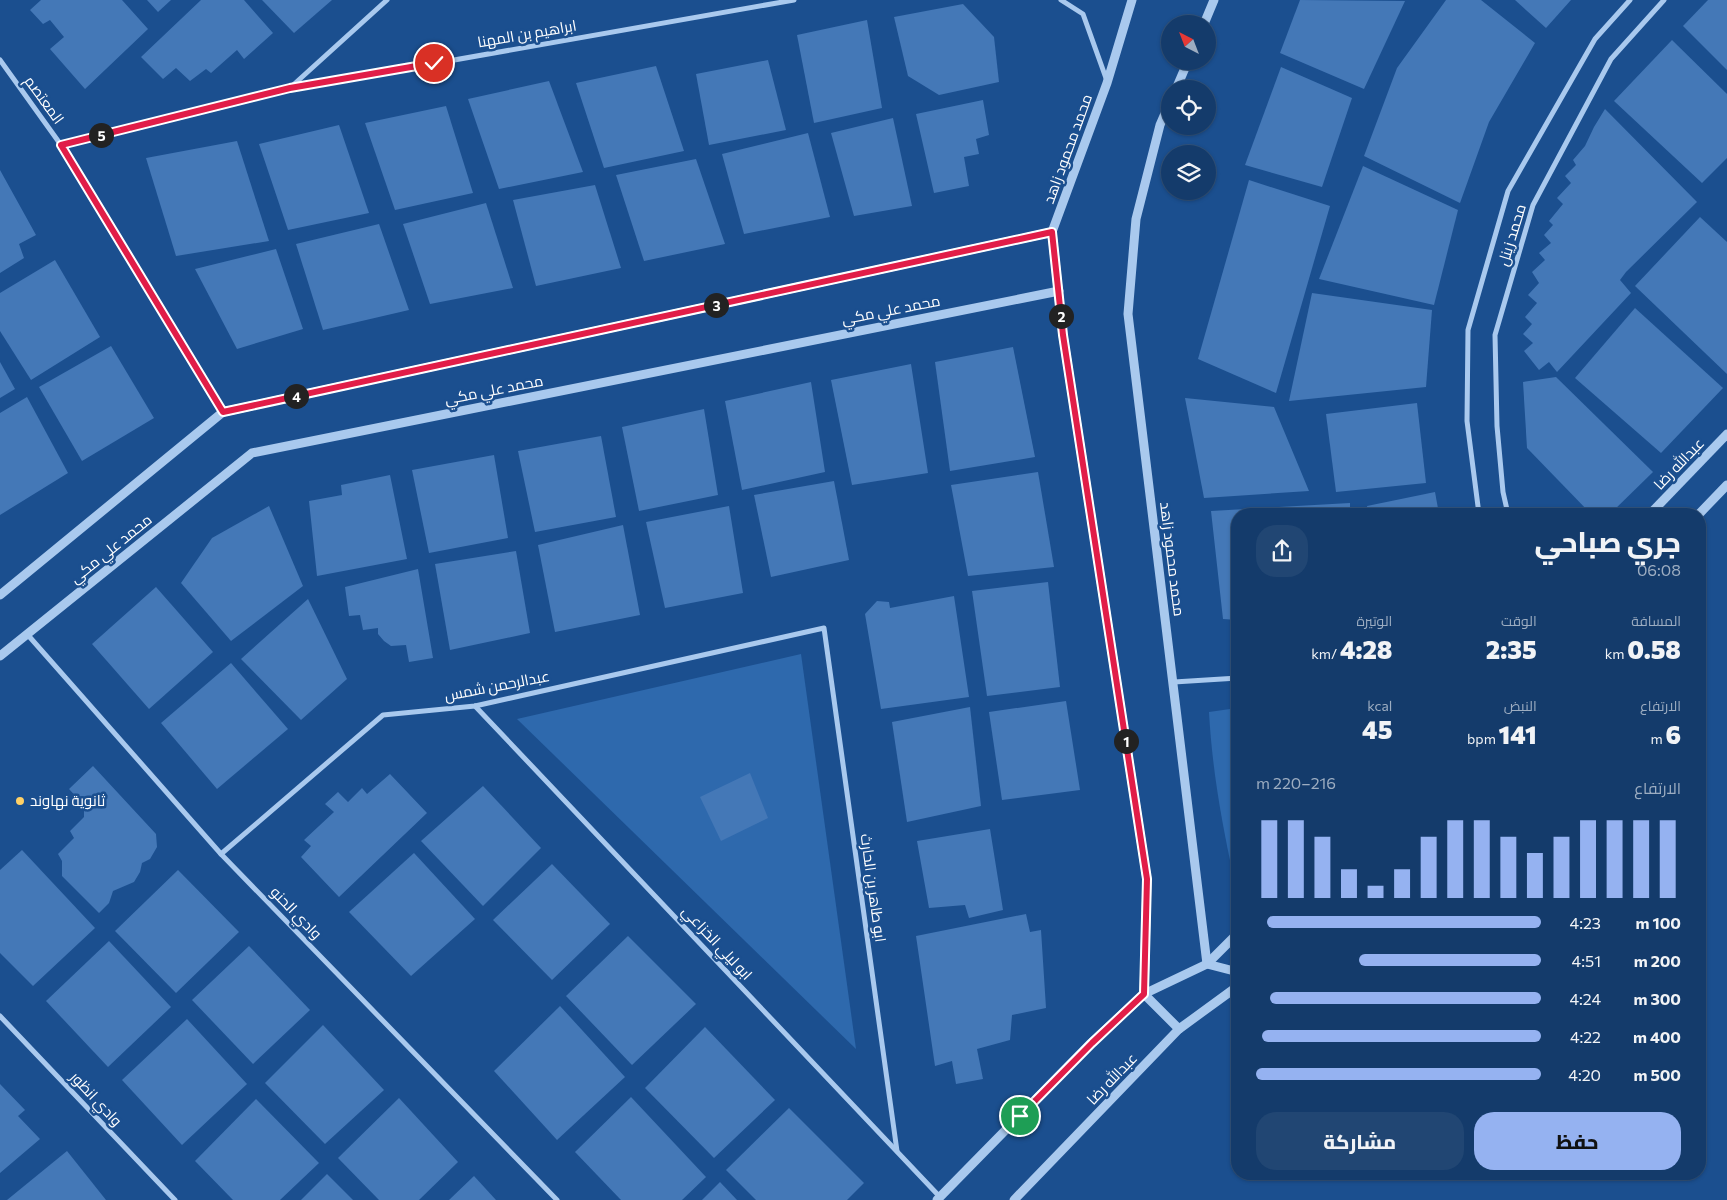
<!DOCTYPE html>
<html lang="ar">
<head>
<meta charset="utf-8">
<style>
	:root { --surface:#143b6b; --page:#214673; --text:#f1f3f6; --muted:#9dadc1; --line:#33557e; --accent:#95b2f1 }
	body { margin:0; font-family:Commissioner,Cairo,sans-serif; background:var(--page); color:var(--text); direction:rtl; height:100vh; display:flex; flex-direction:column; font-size:19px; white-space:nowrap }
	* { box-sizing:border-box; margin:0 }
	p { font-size:16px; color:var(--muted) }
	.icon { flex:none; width:28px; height:28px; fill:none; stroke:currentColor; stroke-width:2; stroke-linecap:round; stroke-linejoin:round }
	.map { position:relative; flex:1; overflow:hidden; direction:ltr }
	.panel { position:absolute; left:1231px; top:508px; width:475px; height:672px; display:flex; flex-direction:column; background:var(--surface); border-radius:20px; box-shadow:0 1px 4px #0004,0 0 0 1px var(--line); direction:rtl }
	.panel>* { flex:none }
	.needle { width:32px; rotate:318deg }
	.buttons { position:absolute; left:1161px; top:15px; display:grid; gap:10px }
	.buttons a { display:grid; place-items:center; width:55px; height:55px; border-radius:50%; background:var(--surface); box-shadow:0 1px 4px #0004,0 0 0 1px var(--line); font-size:25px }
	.pin { position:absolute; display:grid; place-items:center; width:42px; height:42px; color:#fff; margin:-21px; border:2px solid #fff; border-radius:50%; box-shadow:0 1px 5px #0007 }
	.km { position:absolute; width:25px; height:25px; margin:-12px; border-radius:50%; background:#222; color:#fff; font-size:14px; line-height:25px; text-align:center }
	.round { display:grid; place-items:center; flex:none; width:52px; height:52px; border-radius:20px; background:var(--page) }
	.summary { display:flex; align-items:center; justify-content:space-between; height:85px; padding:0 25px }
	h1 { font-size:28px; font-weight:800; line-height:38px }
	.stats { display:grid; grid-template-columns:repeat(3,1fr); gap:8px; height:85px; padding:5px 25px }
	.stats div { display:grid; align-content:center }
	.stats b { font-size:25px; font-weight:800 }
	.stats small { font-size:14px; font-weight:400 }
	.stats p { font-size:14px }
	.chart { height:140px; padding:10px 25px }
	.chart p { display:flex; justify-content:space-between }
	.chart svg { width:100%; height:90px; margin-top:5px; stroke:var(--accent); stroke-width:6 }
	.button { display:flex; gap:10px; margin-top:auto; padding:10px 25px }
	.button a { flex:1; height:58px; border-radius:20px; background:var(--accent); color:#111; font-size:20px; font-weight:800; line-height:58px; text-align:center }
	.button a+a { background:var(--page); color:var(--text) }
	ul { padding:0 25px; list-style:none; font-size:16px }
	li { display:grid; grid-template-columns:80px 60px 1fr; align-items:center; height:38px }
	li i { height:12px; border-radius:6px; background:var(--accent) }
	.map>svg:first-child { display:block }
	.green { fill:#2e69ad }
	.building { fill:#4478b7 }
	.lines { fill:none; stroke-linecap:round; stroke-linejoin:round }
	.minor { stroke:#a9c9ee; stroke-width:5 }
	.tertiary { stroke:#a9c9ee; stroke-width:9 }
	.route-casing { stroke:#fff; stroke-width:10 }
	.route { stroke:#e11d48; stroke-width:6 }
	.poi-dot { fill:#ffd166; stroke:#1b4f8f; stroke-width:2 }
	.labels { text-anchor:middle; stroke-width:5; stroke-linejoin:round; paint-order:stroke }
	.street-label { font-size:15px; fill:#fff; stroke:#1b4f8f }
	.poi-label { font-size:15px; fill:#fff; stroke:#1b4f8f; text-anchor:start }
</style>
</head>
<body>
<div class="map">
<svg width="1727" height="1200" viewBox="0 0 1727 1200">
	<rect width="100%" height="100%" fill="#1b4f8f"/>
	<g class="green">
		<polygon points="801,654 856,1049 517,719"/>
		<path d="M1237 708H1238L1237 884 1234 879C1222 824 1212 769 1209 712Z"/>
	</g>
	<g class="building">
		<polygon points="41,0 122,0 148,29 85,89 50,49 64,37 50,20 43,24 30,10"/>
		<polygon points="147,0 171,0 158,12"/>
		<polygon points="201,0 244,0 273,33 244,59 237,50 211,73 206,69 190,81 176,68 163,79 141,57"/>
		<polygon points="262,0 332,0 294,33"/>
		<polygon points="1300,0 1405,1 1364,89 1280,53"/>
		<polygon points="1446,0 1481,0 1535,43 1489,122 1460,203 1364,156 1397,68"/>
		<polygon points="1515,0 1571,0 1546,28"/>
		<polygon points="1708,0 1727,0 1727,70 1683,26"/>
		<polygon points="963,4 994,37 999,82 939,95 908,76 894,17"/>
		<polygon points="867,20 882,108 814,123 797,35"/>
		<polygon points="1672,40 1727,94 1727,158 1702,183 1614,101"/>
		<polygon points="768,60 786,130 709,145 696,74"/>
		<polygon points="656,66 684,151 604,168 576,83"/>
		<polygon points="1281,67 1352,98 1322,187 1245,165"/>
		<polygon points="549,81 583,172 499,189 468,99"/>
		<polygon points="983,100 989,135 976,139 979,154 964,157 969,186 934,193 916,114"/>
		<polygon points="446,106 473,193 395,210 365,123"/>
		<polygon points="1605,109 1697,202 1626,272 1620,280 1631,293 1557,372 1549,362 1539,370 1524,351 1533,343 1523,334 1532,324 1525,317 1537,303 1528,295 1539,283 1532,272 1545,260 1539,253 1551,243 1544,235 1553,225 1549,221 1563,204 1557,198 1571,183 1565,176 1576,165 1573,160 1585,146 1594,127"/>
		<polygon points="893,118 912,206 854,216 831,133"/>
		<polygon points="339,125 369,213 288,230 259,144"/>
		<polygon points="808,133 830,217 744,234 722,154"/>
		<polygon points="237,141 269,241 176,256 146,158"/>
		<polygon points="696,159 725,244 644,261 616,175"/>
		<polygon points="1363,166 1458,210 1434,305 1319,279"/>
		<polygon points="0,170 36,235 19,244 24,258 0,273"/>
		<polygon points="1249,180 1330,206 1276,393 1198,359"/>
		<polygon points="595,185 621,268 536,286 513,200"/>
		<polygon points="486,203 513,288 430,304 403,224"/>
		<polygon points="1700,217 1727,242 1727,374 1635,286"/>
		<polygon points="379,224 409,310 323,330 296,244"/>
		<polygon points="276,249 303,329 237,349 195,269"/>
		<polygon points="55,260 100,337 31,380 0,331 0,293"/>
		<polygon points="1312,293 1432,310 1426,387 1289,401"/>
		<polygon points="1635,308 1723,388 1661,453 1575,378"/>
		<polygon points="111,346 154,418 82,461 39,387"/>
		<polygon points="1013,347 1035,457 950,471 935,362"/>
		<polygon points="0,362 15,389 0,398"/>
		<polygon points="911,364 928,473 852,485 831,380"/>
		<polygon points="1556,377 1653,472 1610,514 1591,514 1527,448 1523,382"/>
		<polygon points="811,382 825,472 742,490 725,401"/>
		<polygon points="27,397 68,473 0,515 0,413"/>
		<polygon points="1185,398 1274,407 1309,491 1204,498"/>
		<polygon points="1417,403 1426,483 1336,492 1326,414"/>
		<polygon points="704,409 718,495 639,511 622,427"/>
		<polygon points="601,436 616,517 535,532 518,451"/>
		<polygon points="494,455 508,538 429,553 412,470"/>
		<polygon points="1038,472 1054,567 968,576 951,485"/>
		<polygon points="390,475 407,559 317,576 309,501 342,495 341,485"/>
		<polygon points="834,481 849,560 771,577 754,495"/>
		<polygon points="1435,492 1439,514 1368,514 1367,506"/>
		<polygon points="1350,503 1350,514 1238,514 1238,620 1223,619 1211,511"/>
		<polygon points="269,506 303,586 231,641 181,583 212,538"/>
		<polygon points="729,506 743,593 665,608 646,522"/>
		<polygon points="623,525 640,615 555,632 538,545"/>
		<polygon points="516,551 530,633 450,650 435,564"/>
		<polygon points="418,569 433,658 409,662 406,645 391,646 384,641 378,634 378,628 363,630 360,615 349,616 345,587"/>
		<polygon points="1048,582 1060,687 987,696 972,591"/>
		<polygon points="156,587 213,652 149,709 92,644"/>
		<polygon points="954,596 969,697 881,709 865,614 877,601 889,602 890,608"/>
		<polygon points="308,599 347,679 301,720 241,659"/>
		<polygon points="231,663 288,729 217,789 161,723"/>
		<polygon points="1066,701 1080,790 1002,800 989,712"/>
		<polygon points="970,707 981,806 907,822 892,722"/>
		<polygon points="93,766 156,834 157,847 150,859 142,863 140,872 134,882 113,891 109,903 99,913 62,876 62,861 58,854 74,838 70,831 84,817 84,810 90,805 81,802 69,789"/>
		<polygon points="750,773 768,818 721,841 700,797"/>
		<polygon points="390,774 427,813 339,897 301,857 311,846 304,840 334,812 325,804 338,792 348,802 362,788 367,794"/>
		<polygon points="483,786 541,848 483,906 421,841"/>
		<polygon points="990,829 1003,910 969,918 965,905 929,908 917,841"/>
		<polygon points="22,850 95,928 33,986 0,953 0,870"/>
		<polygon points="414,853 475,919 411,976 349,912"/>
		<polygon points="552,864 610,924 552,980 493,920"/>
		<polygon points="178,870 239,932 176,993 115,931"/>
		<polygon points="1026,914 1030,932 1041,930 1046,1008 1012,1015 1010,1040 977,1049 983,1079 956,1084 952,1061 935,1066 916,936"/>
		<polygon points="628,936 696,1004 632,1065 566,996"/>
		<polygon points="109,941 171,1007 108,1067 46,1001"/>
		<polygon points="249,946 310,1010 253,1064 192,1000"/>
		<polygon points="560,1006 625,1077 557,1140 494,1071"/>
		<polygon points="187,1019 247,1084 182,1145 122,1080"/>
		<polygon points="323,1025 384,1090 325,1144 265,1083"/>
		<polygon points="705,1027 775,1100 714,1158 645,1088"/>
		<polygon points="0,1084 25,1110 18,1116 40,1139 0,1173"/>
		<polygon points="631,1097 706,1177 682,1200 621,1200 575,1152"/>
		<polygon points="399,1098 458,1162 419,1200 379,1200 338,1158"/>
		<polygon points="256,1099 319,1163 280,1200 233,1200 195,1161"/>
		<polygon points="789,1108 864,1183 847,1200 756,1200 726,1170"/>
		<polygon points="67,1151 106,1200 7,1200"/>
		<polygon points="327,1174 353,1200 301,1200"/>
		<polygon points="474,1176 496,1200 449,1200"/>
		<polygon points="720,1182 737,1200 702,1200"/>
	</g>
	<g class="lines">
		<g class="minor">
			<polyline points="1061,0 1083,14 1107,81"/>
			<polyline points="0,60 61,145 223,412"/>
			<polyline points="291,87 387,0"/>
			<polyline points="61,145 290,89 794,0"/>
			<polyline points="1479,514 1467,421 1468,330 1508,191 1595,39 1630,0"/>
			<polyline points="1508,514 1503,492 1497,426 1495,335 1533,205 1611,59 1664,0"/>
			<polyline points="27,634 221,854 557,1200"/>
			<polyline points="1174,682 1238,678"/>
			<polyline points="475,706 940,1197"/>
			<polyline points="221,854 383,715 475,706 824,628 897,1151"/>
			<polyline points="0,1016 175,1200"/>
		</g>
		<g class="tertiary">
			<polyline points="1132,0 1107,83 1052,232 1063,335 1147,879 1144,994 1179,1029"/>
			<polyline points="1204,24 1214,0"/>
			<polyline points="1176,89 1188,61"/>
			<polyline points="1170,102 1160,125 1136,219 1128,314 1207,964 1238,972"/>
			<polyline points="1650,514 1727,434"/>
			<polyline points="1699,514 1727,485"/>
			<polyline points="0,595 223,412 1052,232"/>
			<polyline points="0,656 252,453 1059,291"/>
			<polyline points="937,1200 1091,1043 1144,994 1207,964 1238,933"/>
			<polyline points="1014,1200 1179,1029 1238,986"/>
		</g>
	</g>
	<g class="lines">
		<g class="route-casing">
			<polyline id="route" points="434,63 290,88 61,145 223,412 1052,232 1063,335 1147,879 1144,994 1092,1043 1020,1116"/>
		</g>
		<use href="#route" class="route"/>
	</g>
	<circle class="poi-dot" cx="20" cy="801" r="5"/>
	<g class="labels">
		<g class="street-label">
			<text transform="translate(527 34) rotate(-10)" y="5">ابراهيم بن المهنا</text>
			<text transform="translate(44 100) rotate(54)" y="5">المعتصم</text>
			<text transform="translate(1068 149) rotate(-70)" y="5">محمد محمود زاهد</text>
			<text transform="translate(1512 235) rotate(-73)" y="5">محمد زينل</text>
			<text transform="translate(891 310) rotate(-11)" y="5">محمد علي مكي</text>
			<text transform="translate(494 390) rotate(-11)" y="5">محمد علي مكي</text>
			<text transform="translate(1679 464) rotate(-46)" y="5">عبدالله رضا</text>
			<text transform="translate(111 549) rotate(-39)" y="5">محمد علي مكي</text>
			<text transform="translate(1172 559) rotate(83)" y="5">محمد محمود زاهد</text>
			<text transform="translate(497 686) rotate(-11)" y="5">عبدالرحمن شمس</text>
			<text transform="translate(873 888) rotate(82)" y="5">ابو طاهر بن الحارث</text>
			<text transform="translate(296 913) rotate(46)" y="5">وادي الحنو</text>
			<text transform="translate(717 943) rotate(47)" y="5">ابو ليلي الخزاعي</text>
			<text transform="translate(1112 1079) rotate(-46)" y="5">عبدالله رضا</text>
			<text transform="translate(96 1099) rotate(47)" y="5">وادي انظور</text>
		</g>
		<g class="poi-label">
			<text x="30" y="806">ثانوية نهاوند</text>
		</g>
	</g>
</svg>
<div class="buttons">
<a><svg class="needle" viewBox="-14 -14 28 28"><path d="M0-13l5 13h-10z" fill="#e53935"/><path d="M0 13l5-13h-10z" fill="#9dadc1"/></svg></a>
<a><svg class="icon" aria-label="locate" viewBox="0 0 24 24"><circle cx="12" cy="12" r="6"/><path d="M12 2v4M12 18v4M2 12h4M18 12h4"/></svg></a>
<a><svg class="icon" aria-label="layers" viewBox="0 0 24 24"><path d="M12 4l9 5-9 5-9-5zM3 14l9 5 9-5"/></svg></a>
</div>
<div class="pin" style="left:1020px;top:1116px;background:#1e9e55"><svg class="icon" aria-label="arrive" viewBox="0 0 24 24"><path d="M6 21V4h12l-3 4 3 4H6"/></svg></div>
<div class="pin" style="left:434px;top:63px;background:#d93025"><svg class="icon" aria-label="check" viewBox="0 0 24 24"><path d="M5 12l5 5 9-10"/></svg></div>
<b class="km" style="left:1126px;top:741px">1</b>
<b class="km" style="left:1061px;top:316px">2</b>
<b class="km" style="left:716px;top:305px">3</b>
<b class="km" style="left:296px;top:396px">4</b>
<b class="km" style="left:101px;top:135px">5</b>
<section class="panel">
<div class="summary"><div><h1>جري صباحي</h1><p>06:08</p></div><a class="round"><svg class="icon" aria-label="share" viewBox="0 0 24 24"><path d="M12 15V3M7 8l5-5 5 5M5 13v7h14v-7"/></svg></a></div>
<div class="stats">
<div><p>المسافة</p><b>0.58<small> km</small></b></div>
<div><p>الوقت</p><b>2:35</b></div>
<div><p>الوتيرة</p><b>4:28<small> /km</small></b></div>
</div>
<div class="stats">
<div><p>الارتفاع</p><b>6<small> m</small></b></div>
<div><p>النبض</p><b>141<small> bpm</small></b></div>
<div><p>kcal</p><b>45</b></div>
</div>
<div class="chart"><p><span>الارتفاع</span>216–220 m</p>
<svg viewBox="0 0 160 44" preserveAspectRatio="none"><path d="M5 44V6M15 44V6M25 44V14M35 44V30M45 44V38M55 44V30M65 44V14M75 44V6M85 44V6M95 44V14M105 44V22M115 44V14M125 44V6M135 44V6M145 44V6M155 44V6"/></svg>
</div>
<ul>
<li><b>100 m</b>4:23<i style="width:96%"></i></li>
<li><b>200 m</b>4:51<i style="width:64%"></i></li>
<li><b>300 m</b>4:24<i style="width:95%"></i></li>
<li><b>400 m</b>4:22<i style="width:98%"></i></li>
<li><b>500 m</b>4:20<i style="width:100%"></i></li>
</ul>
<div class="button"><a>حفظ</a><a>مشاركة</a></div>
</section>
</div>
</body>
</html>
